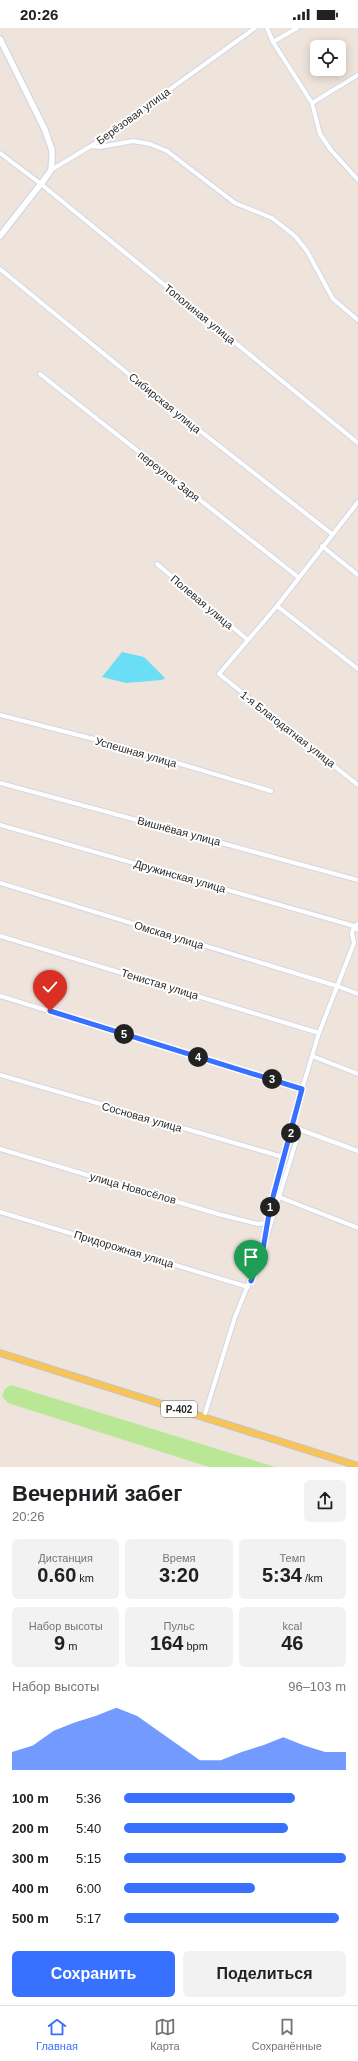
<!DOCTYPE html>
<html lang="ru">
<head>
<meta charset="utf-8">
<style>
	:root { --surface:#fff; --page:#f2f2f2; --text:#202124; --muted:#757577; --line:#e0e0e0; --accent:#3870ff }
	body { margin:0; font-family:Helvetica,sans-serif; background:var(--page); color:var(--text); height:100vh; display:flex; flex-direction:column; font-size:15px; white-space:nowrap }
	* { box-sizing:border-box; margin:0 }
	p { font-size:13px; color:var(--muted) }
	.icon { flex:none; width:22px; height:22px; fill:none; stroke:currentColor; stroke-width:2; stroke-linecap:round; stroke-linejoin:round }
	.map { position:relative; height:1439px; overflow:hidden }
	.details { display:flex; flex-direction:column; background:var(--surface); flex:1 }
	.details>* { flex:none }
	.buttons { position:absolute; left:310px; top:12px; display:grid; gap:8px }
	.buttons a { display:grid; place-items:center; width:36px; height:36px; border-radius:6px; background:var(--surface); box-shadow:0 2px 10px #0003; font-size:20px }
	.pin { position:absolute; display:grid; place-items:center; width:34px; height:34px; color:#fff; margin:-41px -17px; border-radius:50% 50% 50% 0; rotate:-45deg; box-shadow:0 0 4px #0007 }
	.pin .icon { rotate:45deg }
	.km { position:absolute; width:20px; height:20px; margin:-10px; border-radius:50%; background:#222; color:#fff; font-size:11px; line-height:20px; text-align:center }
	.round { display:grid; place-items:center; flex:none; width:42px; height:42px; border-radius:6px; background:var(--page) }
	.headline { display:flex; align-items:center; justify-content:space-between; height:68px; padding:0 12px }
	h1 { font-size:22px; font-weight:800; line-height:30px }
	.figures { display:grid; grid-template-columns:repeat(3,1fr); gap:6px; height:68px; padding:4px 12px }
	.figures div { display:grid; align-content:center; border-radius:6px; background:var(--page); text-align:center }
	.figures b { font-size:20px; font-weight:800 }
	.figures small { font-size:11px; font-weight:400 }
	.figures p { font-size:11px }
	.chart { height:112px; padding:8px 12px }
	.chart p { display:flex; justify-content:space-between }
	.chart svg { width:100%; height:72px; margin-top:4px; fill:var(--accent); opacity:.7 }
	.action { display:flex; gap:8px; margin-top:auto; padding:8px 12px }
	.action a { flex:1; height:46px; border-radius:6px; background:var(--accent); color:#fff; font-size:16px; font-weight:800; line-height:46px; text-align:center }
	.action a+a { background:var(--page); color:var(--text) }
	ul { padding:0 12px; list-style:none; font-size:13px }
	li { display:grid; grid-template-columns:64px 48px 1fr; align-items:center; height:30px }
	li i { height:10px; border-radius:5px; background:var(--accent) }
	.status { display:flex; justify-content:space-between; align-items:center; height:28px; padding:0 20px; background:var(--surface); direction:ltr }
	.status svg { height:11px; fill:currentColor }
	.tab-bar { display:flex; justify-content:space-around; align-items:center; height:56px; border-top:1px solid var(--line); background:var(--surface); font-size:11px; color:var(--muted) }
	.tab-bar a { display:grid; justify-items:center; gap:2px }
	.tab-bar .current { color:var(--accent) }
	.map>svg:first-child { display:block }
	.green { fill:#b9e795 }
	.water { fill:#69def5 }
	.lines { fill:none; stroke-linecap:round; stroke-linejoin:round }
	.street-casing { stroke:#d1d7e4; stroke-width:6 }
	.secondary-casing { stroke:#d1d7e4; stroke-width:8 }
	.primary-casing { stroke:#c4c4c4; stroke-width:8 }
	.street { stroke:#fff; stroke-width:4 }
	.secondary { stroke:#fff; stroke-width:5.5 }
	.primary { stroke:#f9c356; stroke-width:6 }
	.route-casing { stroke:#fff; stroke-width:8 }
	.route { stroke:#3870ff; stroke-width:5 }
	.labels { text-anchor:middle; stroke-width:4; stroke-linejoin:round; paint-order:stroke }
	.shield { fill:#fff; stroke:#6b6b6b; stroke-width:1 }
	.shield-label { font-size:10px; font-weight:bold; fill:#2b2b2b }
	.street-label { font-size:11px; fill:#2b2b2b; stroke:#fff }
</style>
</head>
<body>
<div class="status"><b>20:26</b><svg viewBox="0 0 49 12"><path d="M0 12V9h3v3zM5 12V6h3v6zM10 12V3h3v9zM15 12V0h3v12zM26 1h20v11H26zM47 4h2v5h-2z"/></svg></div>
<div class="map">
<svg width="358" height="1439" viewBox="0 0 358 1439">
	<rect width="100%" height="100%" fill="#eee4dc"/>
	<polygon class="green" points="11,1357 275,1439 209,1439 8,1375 2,1368 5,1361"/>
	<polygon class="water" points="122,624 144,629 165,650 162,652 126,655 102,649"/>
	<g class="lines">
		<g class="street-casing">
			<g id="street">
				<polyline points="267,0 273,14 312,75 320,106 331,122 358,152"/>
				<polyline points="273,14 297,0"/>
				<polyline points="312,75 358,47"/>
				<polyline points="91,118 100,119 133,113 150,116 167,123 235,175 272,190 295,208 307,223 333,271 358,292"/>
				<polyline points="0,125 41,156 358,415"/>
				<polyline points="51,142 91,118 255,0"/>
				<polyline points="0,241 153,366 332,506"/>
				<polyline points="40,346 298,549"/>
				<polyline points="358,474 277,578 219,646 358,757"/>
				<polyline points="322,518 358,547"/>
				<polyline points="157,536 248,612"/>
				<polyline points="277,578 358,641"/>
				<polyline points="0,687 117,717 271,763"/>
				<polyline points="0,755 358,852"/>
				<polyline points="0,797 354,898 358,902"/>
				<polyline points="0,855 337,958 358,966"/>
				<polyline points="0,908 319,1005"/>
				<polyline points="0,968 302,1061"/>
				<polyline points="312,1028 358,1046"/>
				<polyline points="0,1047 283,1129"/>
				<polyline points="293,1099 358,1123"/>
				<polyline points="0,1121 218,1186 258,1196 267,1195"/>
				<polyline points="279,1169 358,1200"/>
				<polyline points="0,1184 248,1259"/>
				<polyline points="266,1211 300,1101"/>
				<polyline points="263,1221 264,1204 270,1180 302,1061 319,1005 354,915 352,906 354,898 358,896"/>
				<polyline points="204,1389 235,1289 263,1220"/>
			</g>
		</g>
		<g class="secondary-casing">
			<polyline id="secondary" points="0,11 45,102 52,122 52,132 51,142 47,148 0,208"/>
		</g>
		<g class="primary-casing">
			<polyline id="primary" points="0,1325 358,1438"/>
		</g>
		<use href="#street" class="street"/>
		<use href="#secondary" class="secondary"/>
		<use href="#primary" class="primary"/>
	</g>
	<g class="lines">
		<g class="route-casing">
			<polyline id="route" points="50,983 302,1061 270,1180 263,1221 251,1253"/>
		</g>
		<use href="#route" class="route"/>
	</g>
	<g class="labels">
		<rect class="shield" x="161" y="1373" width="36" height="16" rx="3"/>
		<g class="shield-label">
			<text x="179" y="1385">Р-402</text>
		</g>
		<g class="street-label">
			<text transform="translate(133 88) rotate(-36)" y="4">Берёзовая улица</text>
			<text transform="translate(200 286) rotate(39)" y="4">Тополиная улица</text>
			<text transform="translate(165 375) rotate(39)" y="4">Сибирская улица</text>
			<text transform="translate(169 448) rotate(38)" y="4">переулок Заря</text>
			<text transform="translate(202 574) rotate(40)" y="4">Полевая улица</text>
			<text transform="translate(288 701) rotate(38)" y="4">1-я Благодатная улица</text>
			<text transform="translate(136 724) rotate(16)" y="4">Успешная улица</text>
			<text transform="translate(179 803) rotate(15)" y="4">Вишнёвая улица</text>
			<text transform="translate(180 848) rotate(16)" y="4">Дружинская улица</text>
			<text transform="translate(169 907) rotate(17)" y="4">Омская улица</text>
			<text transform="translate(160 956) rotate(17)" y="4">Тенистая улица</text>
			<text transform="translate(142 1089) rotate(16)" y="4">Сосновая улица</text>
			<text transform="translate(133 1160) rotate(16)" y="4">улица Новосёлов</text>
			<text transform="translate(124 1221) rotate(17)" y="4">Придорожная улица</text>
		</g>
	</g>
</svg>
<div class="buttons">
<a><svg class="icon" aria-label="locate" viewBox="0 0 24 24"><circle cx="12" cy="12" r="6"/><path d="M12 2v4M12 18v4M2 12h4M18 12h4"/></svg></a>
</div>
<div class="pin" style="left:251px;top:1253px;background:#1e9e55"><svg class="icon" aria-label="arrive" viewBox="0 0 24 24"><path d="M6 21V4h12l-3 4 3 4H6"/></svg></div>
<div class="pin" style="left:50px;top:983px;background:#d93025"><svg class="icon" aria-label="check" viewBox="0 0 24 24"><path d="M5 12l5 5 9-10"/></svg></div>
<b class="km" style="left:270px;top:1179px">1</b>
<b class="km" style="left:291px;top:1105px">2</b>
<b class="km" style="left:272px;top:1051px">3</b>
<b class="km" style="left:198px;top:1029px">4</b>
<b class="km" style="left:124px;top:1006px">5</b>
</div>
<section class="details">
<div class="headline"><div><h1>Вечерний забег</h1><p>20:26</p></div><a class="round"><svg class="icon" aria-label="share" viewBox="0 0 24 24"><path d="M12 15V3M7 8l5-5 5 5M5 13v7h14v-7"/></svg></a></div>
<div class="figures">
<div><p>Дистанция</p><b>0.60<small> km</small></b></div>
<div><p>Время</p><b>3:20</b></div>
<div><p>Темп</p><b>5:34<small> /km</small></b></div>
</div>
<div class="figures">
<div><p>Набор высоты</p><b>9<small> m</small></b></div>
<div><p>Пульс</p><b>164<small> bpm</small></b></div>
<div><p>kcal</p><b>46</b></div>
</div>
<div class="chart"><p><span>Набор высоты</span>96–103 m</p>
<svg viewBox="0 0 160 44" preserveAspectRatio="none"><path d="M0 44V33L10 29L20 20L30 15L40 11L50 6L60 11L70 20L80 29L90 38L100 38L110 33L120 29L130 24L140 29L150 33L160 33V44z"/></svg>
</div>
<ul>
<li><b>100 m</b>5:36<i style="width:77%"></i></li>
<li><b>200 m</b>5:40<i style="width:74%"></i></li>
<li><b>300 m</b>5:15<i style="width:100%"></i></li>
<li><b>400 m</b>6:00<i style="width:59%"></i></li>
<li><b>500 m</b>5:17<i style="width:97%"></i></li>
</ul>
<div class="action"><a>Сохранить</a><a>Поделиться</a></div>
</section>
<nav class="tab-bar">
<a class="current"><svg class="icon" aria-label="home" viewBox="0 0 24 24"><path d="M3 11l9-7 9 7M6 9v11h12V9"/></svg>Главная</a>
<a><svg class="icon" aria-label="map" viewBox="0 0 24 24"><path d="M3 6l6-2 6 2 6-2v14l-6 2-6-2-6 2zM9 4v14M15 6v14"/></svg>Карта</a>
<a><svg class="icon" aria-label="saved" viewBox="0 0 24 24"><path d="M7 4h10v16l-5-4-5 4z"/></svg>Сохранённые</a>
</nav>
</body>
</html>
